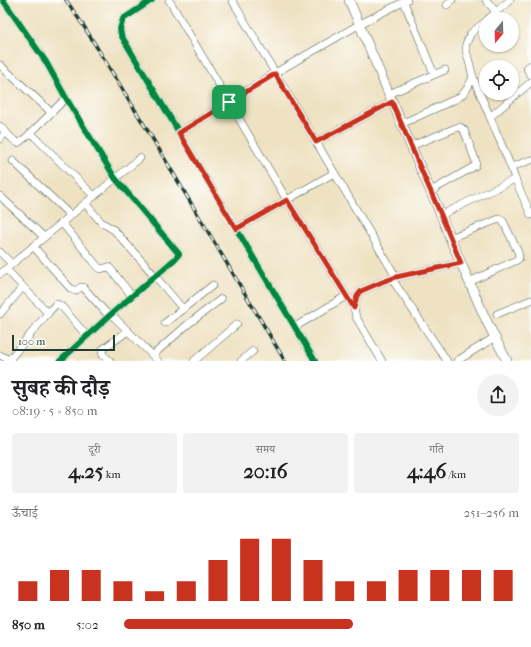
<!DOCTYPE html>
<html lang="hi">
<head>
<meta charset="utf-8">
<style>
	:root { --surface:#fff; --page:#f2f2f2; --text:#202124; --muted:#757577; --accent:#c8321e }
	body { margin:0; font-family:"IM FELL French Canon","Noto Serif Devanagari",serif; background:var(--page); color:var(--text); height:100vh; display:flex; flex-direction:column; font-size:15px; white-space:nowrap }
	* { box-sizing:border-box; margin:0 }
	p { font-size:13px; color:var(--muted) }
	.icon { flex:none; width:22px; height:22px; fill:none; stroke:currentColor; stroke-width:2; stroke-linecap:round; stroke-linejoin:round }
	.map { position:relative; height:361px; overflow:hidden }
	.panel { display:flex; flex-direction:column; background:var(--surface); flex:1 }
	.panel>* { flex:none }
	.needle { width:26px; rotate:199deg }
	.controls { position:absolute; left:479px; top:12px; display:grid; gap:8px }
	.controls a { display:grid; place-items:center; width:40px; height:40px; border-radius:50%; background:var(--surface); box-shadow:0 1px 3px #0004; font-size:20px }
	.scale { position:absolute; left:12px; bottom:10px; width:103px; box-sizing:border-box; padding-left:4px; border:2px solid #1f3d34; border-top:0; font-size:11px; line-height:14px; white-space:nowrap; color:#1f3d34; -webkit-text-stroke:3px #fdfcf7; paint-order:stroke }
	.pin { position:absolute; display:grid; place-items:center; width:34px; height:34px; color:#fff; margin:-17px; border-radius:8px; box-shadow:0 2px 6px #0006 }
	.round { display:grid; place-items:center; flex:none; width:42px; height:42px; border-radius:21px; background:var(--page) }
	.summary { display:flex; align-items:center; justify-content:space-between; height:68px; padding:0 12px }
	h1 { font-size:22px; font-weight:700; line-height:30px }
	.figures { display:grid; grid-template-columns:repeat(3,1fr); gap:6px; height:68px; padding:4px 12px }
	.figures div { display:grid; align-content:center; border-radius:4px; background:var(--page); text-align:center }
	.figures b { font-size:20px; font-weight:700 }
	.figures small { font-size:11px; font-weight:400 }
	.figures p { font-size:11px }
	.chart { height:112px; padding:8px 12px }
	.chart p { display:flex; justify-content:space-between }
	.chart svg { width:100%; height:72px; margin-top:4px; stroke:var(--accent); stroke-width:6 }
	ul { padding:0 12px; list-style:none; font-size:13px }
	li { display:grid; grid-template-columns:64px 48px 1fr; align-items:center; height:30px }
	li i { height:10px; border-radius:5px; background:var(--accent) }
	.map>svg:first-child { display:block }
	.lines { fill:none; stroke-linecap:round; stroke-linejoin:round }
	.minor-casing { stroke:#3e5649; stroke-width:8 }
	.tertiary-casing { stroke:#3e5649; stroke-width:10 }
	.minor { stroke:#fff; stroke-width:7 }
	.tertiary { stroke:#fff; stroke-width:9 }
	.rail-casing { stroke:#1f3d34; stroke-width:3.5 }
	.rail { stroke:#fdfcf7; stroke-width:2; stroke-dasharray:6; stroke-linecap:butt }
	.cycleway-casing { stroke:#fdfcf7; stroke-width:8 }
	.cycleway { stroke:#00873e; stroke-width:6 }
	.route-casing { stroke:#fff; stroke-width:8 }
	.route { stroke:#c8321e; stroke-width:5 }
</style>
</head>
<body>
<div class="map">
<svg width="531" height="361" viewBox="0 0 531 361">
	<rect width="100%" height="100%" fill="#fdfcf7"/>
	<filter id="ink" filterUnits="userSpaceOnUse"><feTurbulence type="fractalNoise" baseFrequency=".025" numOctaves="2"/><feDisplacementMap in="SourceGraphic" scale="8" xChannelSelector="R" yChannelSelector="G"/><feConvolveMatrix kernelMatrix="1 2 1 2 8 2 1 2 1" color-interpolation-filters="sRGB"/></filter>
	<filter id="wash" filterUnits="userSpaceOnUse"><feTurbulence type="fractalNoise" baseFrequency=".012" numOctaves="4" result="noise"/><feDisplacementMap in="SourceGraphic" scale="16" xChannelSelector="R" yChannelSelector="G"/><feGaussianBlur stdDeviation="0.9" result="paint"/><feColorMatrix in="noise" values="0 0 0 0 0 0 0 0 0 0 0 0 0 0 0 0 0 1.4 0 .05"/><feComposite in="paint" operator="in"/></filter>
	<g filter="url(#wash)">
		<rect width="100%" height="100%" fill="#efe2c3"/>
	</g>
	<g filter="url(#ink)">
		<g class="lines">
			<g class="minor-casing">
				<g id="minor">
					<polyline points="3,0 46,62 66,98 115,178 179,254 175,259 109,316 60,361"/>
					<polyline points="152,0 123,19 120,29 121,35 315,361"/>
					<polyline points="169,0 287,200 354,308"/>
					<polyline points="232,0 396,277"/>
					<polyline points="486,0 496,12"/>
					<polyline points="404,2 434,74"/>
					<polyline points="447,5 452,0"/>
					<polyline points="488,19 510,0"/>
					<polyline points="486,21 471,33 466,44 466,50 473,77 511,167 515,179 531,215"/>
					<polyline points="0,65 51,112"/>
					<polyline points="531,65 528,67 527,69 531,75"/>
					<polyline points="389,94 445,70"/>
					<polyline points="490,117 531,82"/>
					<path d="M401 124 458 98C466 93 469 85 473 77"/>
					<path d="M0 126C4 130 14 142 18 143 22 143 60 104 66 98"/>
					<polyline points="31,133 94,196"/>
					<polyline points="179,133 275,73 360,24 407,0"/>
					<polyline points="0,139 6,132"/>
					<polyline points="316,142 392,102"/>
					<polyline points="411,146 458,127 460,127 464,130 476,162 475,166 431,191"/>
					<polyline points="13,161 70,215"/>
					<polyline points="511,167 531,160"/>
					<polyline points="0,196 44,237"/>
					<polyline points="85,203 101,222 114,230 155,276 183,309"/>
					<polyline points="441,215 515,179"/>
					<polyline points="62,223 98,267 101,269 108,267 109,267 132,296"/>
					<polyline points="236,229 334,173"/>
					<polyline points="450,238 499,219 503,221 518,252 519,258 517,260 469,282"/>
					<polyline points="33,246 71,289 75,291 81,287 83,287 109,316"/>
					<polyline points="0,252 12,264"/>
					<polyline points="6,269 48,313"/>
					<polyline points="0,274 140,158"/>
					<polyline points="392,279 447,361"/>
					<polyline points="0,314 23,287"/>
					<polyline points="111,314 158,361"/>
					<polyline points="497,314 531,300"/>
					<polyline points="165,323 213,285"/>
					<polyline points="295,327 346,296"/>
					<polyline points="0,355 11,361"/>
					<polyline points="153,355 187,325 221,299"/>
					<polyline points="9,360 48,313 55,305 57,304 62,307 87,336"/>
					<polyline points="110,361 103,355 102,351 103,349 128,331"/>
					<polyline points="194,361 237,324"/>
					<polyline points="241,361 253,351"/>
					<polyline points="382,361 356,317 354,308 357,296 361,291 382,282 396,277 461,263"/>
					<polyline points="457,361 495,337"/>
				</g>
			</g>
			<g class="tertiary-casing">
				<polyline id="tertiary" points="349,0 420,167 441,215 450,238 486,320 507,361"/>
			</g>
			<use href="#minor" class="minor"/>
			<use href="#tertiary" class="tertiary"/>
			<g class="rail-casing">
				<polyline id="rail" points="66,0 85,28 154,141 285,361"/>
			</g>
			<use href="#rail" class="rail"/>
			<g class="cycleway-casing">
				<g id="cycleway">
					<polyline points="3,0 46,62 66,98 115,178 179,254 175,259 109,316 60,361"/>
					<polyline points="152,0 123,19 120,29 121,35 315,361"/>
				</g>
			</g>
			<use href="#cycleway" class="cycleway"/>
		</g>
	</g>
	<g class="lines" filter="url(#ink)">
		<g class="route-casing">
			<polygon id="route" points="275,74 316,142 392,102 420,167 441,215 461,263 396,277 382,282 361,291 357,296 354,308 287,200 236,229 179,133"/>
		</g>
		<use href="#route" class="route"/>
	</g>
</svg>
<div class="controls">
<a><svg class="needle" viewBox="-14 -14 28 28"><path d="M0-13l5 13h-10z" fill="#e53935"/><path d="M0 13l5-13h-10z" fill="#757577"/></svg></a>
<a><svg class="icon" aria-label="locate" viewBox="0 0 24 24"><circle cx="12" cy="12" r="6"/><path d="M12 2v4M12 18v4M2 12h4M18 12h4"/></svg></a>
</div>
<div class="scale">100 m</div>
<div class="pin" style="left:229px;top:102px;background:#1e9e55"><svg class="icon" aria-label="arrive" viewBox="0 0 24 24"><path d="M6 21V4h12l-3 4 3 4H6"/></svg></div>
</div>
<section class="panel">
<div class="summary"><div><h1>सुबह की दौड़</h1><p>08:19 · 5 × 850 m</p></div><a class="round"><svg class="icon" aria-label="share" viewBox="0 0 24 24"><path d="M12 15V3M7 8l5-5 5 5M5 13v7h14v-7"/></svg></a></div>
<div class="figures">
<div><p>दूरी</p><b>4.25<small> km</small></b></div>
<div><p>समय</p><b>20:16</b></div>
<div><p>गति</p><b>4:46<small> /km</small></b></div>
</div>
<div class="chart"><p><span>ऊँचाई</span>251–256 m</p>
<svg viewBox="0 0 160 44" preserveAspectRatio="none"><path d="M5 44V32M15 44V25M25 44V25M35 44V32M45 44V38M55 44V32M65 44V19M75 44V6M85 44V6M95 44V19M105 44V32M115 44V32M125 44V25M135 44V25M145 44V25M155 44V25"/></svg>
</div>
<ul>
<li><b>850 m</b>5:02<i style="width:58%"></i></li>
</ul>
</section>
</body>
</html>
